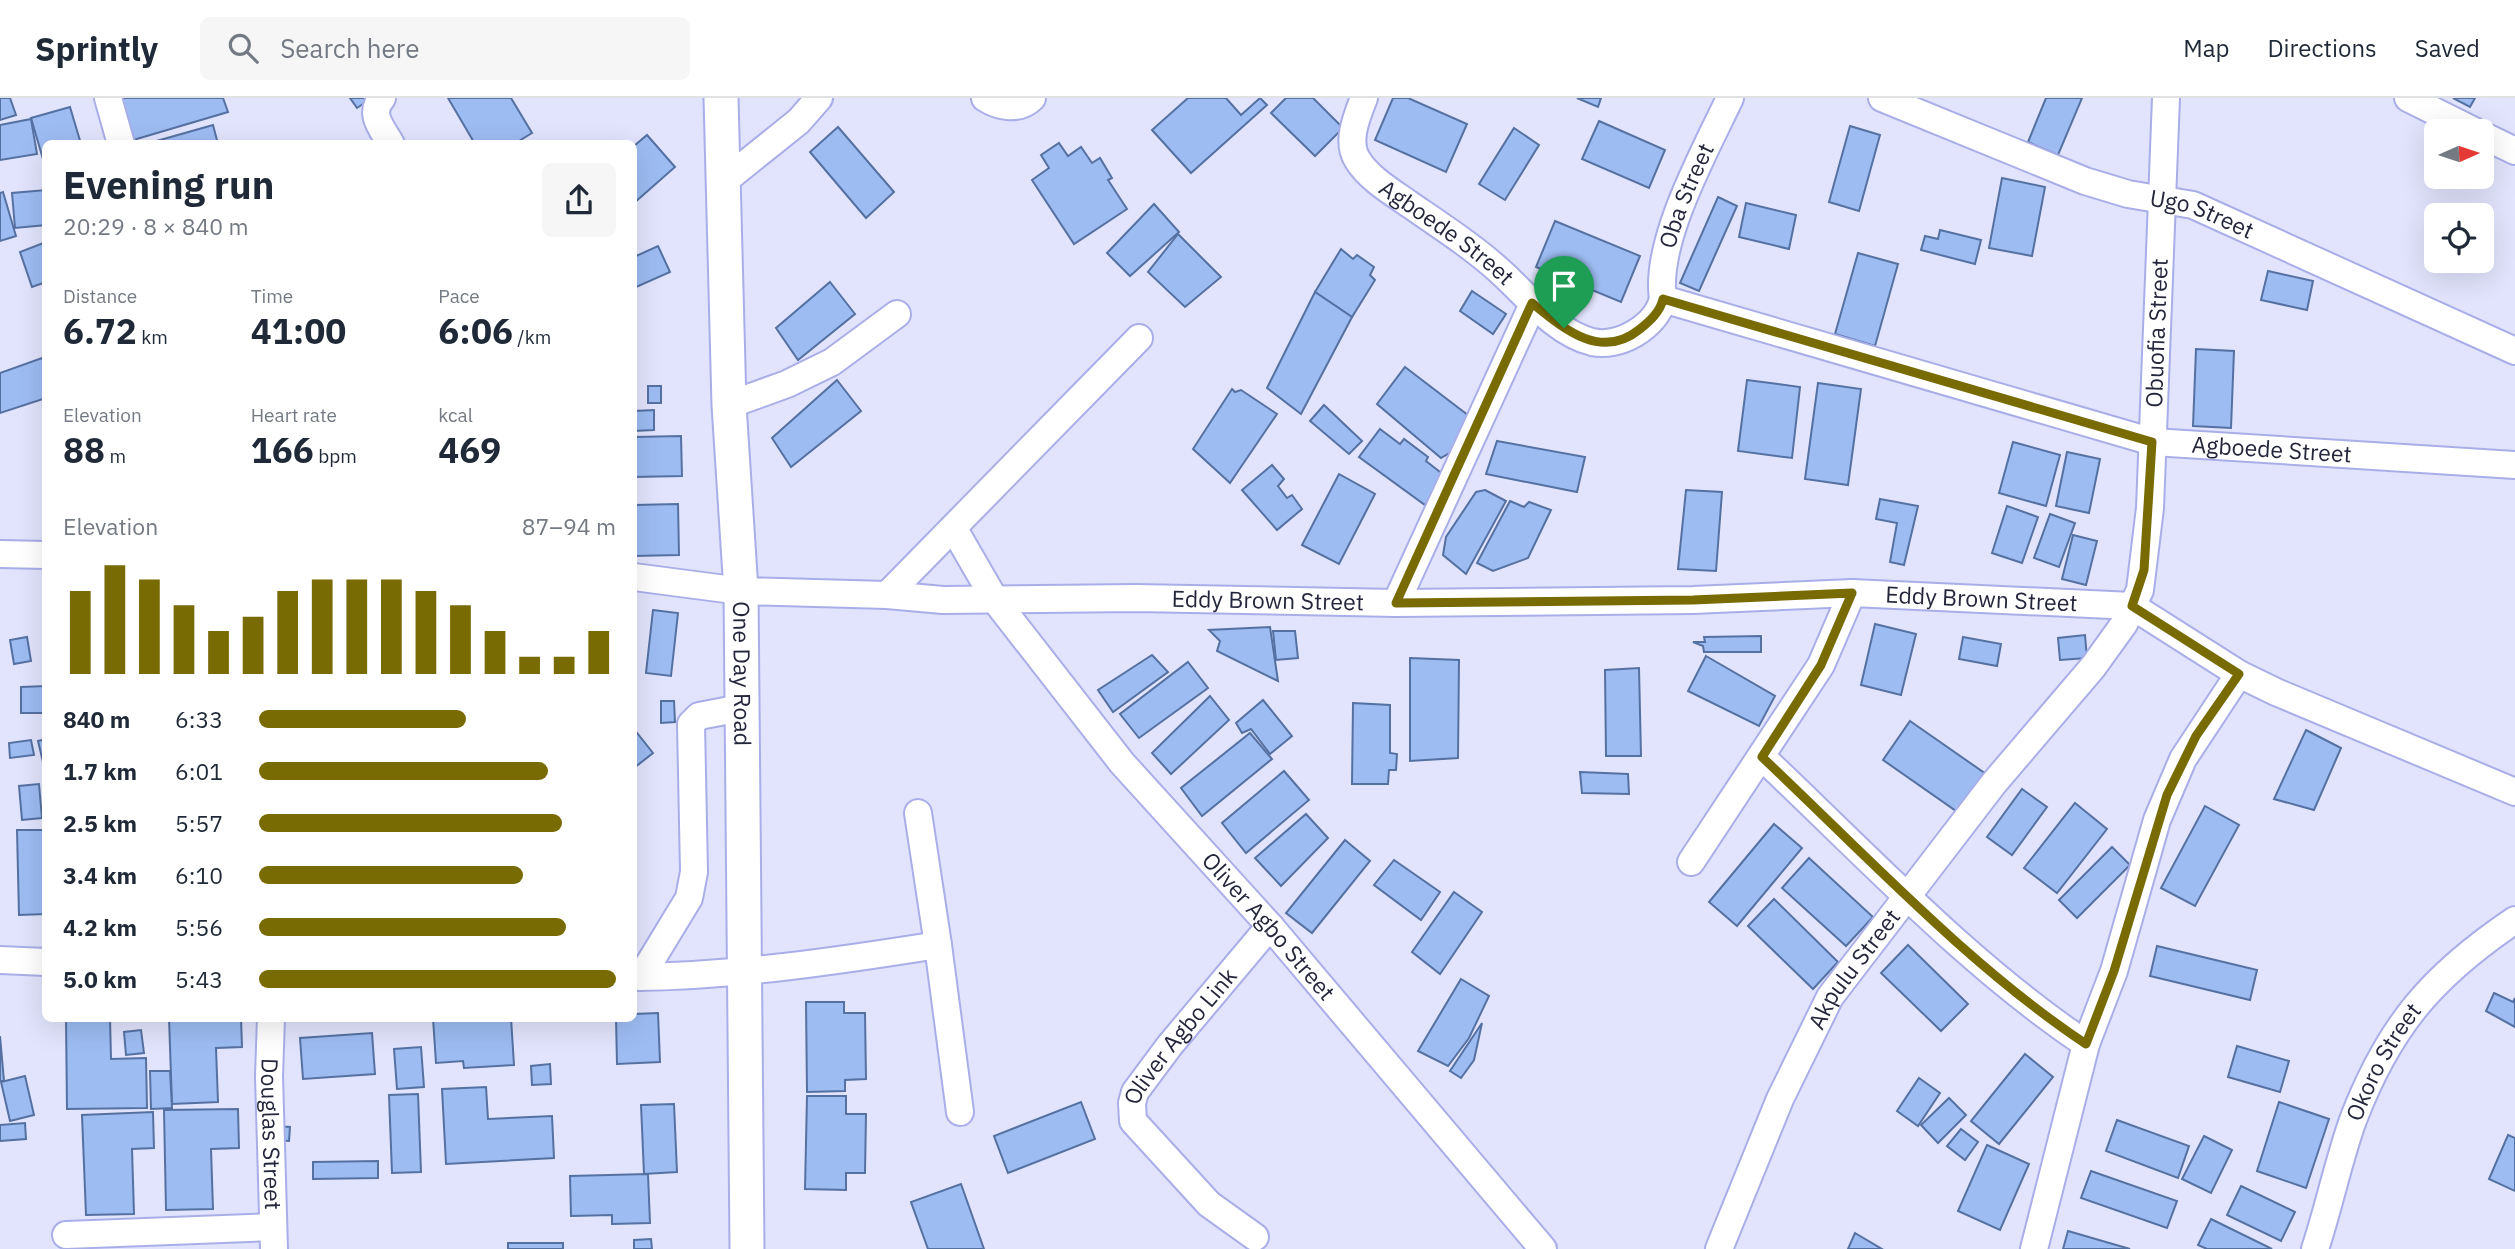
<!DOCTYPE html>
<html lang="en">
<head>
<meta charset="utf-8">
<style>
	:root { --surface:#fff; --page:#f6f6f7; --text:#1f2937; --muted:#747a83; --line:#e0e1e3; --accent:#786b04 }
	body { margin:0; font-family:"IBM Plex Sans",sans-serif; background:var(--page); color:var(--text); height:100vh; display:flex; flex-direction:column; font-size:26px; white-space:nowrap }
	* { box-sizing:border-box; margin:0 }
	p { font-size:23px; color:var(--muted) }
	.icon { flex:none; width:38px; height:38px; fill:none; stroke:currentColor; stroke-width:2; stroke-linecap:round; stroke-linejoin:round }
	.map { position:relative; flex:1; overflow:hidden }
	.sheet { position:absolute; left:42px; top:42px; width:595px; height:882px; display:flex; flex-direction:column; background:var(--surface); border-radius:10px; box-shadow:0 7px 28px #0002 }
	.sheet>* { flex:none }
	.needle { width:46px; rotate:87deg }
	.fabs { position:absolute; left:2424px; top:21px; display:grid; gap:14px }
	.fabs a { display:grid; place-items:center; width:70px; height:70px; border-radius:10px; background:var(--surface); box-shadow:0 7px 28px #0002; font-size:35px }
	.pin { position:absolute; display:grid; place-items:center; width:60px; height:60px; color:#fff; margin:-72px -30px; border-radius:50% 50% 50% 0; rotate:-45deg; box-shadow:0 0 7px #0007 }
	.pin .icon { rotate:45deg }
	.round { display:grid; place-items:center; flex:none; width:74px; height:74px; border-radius:10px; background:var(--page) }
	.head { display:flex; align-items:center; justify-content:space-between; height:119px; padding:0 21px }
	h1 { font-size:38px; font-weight:800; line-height:52px }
	.stats { display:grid; grid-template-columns:repeat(3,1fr); gap:10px; height:119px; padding:7px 21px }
	.stats div { display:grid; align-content:center }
	.stats b { font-size:35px; font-weight:800 }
	.stats small { font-size:19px; font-weight:400 }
	.stats p { font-size:19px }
	.chart { height:196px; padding:14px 21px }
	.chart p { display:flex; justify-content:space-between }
	.chart svg { width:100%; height:126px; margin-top:7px; stroke:var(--accent); stroke-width:6 }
	ul { padding:0 21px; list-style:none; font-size:23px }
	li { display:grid; grid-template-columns:112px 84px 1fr; align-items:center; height:52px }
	li i { height:18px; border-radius:9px; background:var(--accent) }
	header { display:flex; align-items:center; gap:42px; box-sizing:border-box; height:98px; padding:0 35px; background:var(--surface); border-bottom:2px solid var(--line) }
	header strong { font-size:33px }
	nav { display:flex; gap:38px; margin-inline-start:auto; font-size:24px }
	.search { width:490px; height:63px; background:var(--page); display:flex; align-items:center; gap:18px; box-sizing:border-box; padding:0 24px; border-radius:10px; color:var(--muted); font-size:26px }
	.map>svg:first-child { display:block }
	.building { fill:#9dbcf2; stroke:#5571a2; stroke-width:2 }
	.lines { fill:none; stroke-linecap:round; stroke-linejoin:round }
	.minor-casing { stroke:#a9aee8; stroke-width:30 }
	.major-casing { stroke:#a9aee8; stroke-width:37 }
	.minor { stroke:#fff; stroke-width:26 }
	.major { stroke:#fff; stroke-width:33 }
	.route-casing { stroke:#fff; stroke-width:14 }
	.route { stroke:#786b04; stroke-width:9 }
	.labels { text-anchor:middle; stroke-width:5; stroke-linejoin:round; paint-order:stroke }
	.street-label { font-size:23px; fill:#24263c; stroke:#f0f2fe }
</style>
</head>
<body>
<header>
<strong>Sprintly</strong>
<div class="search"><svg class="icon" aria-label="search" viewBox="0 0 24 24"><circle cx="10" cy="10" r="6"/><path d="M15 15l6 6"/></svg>Search here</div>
<nav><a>Map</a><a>Directions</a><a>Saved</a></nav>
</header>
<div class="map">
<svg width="2515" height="1151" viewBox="0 0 2515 1151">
	<rect width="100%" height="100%" fill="#e1e4fc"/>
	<g class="building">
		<polygon points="0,0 10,0 16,17 0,22"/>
		<polygon points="118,0 223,0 228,14 130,43"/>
		<polygon points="350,0 372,0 357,10"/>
		<polygon points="448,0 511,0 532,35 514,46 475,46"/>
		<polygon points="1188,0 1226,0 1241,17 1260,0 1267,7 1191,75 1152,32"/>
		<polygon points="1286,0 1313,0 1343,30 1315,58 1271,15"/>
		<polygon points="1393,0 1408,0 1467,26 1446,74 1375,42"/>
		<polygon points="1577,0 1601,0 1598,9"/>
		<polygon points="2046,0 2082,0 2058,57 2028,44"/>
		<polygon points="2453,0 2475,0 2470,9"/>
		<polygon points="70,9 81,46 46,46 45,68 31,20"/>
		<polygon points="31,21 37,56 0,62 0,27"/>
		<polygon points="1599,23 1665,52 1649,90 1582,61"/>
		<polygon points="213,27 218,46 146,46"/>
		<polygon points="1850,28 1880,37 1859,113 1829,104"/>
		<polygon points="838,29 894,94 866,120 810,54"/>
		<polygon points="1514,30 1539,47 1505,102 1479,86"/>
		<polygon points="647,37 675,69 634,105 634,48"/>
		<polygon points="1059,45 1068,58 1081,49 1092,65 1100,60 1112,80 1108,82 1127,111 1074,146 1032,82 1049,70 1041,57"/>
		<polygon points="2002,80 2045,89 2032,158 1989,150"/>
		<polygon points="46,92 46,127 15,130 12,95"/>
		<polygon points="3,94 16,138 0,143 0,95"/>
		<polygon points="1718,99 1737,108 1699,193 1680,185"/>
		<polygon points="1746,105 1796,117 1789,151 1739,139"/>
		<polygon points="1154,106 1179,134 1130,178 1107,155"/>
		<polygon points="1555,123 1640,158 1621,204 1536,169"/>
		<polygon points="1940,132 1981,142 1975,166 1921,152 1925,138 1938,141"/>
		<polygon points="1178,136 1221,179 1185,209 1148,174"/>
		<polygon points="46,144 46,184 32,189 20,154"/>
		<polygon points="658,148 670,174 634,190 634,159"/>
		<polygon points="1341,151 1353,161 1357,157 1374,169 1370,177 1375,182 1352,219 1315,194"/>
		<polygon points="1858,155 1898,166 1875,248 1835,236"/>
		<polygon points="2268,173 2313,183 2307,212 2261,202"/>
		<polygon points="830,184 855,216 798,262 776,230"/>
		<polygon points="1472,193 1506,216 1493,236 1460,213"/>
		<polygon points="1315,194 1352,219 1301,316 1267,290"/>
		<polygon points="2196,251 2234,253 2231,330 2193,328"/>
		<polygon points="42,260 46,271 46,300 0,315 0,275"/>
		<polygon points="1405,269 1473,321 1451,354 1441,360 1377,306"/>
		<polygon points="837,282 861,313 791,369 772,340"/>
		<polygon points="1747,282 1800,289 1792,360 1738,353"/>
		<polygon points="1818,285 1861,291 1848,387 1805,381"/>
		<rect x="648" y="288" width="13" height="17"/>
		<polygon points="1232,291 1235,294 1241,292 1277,316 1230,385 1193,351"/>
		<polygon points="1324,307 1362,343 1349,356 1310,323"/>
		<polygon points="654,312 654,332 634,333 634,313"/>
		<polygon points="1380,331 1400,346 1404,341 1428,359 1426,363 1445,378 1425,407 1359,359"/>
		<polygon points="681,338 682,378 634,379 634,339"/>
		<polygon points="1497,343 1585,359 1577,394 1486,376"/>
		<polygon points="2013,344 2060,357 2046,408 1999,395"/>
		<polygon points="2067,354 2100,361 2089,415 2056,408"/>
		<polygon points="1272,367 1284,381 1278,388 1287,400 1292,397 1302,411 1277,432 1242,392"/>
		<polygon points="1339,376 1375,396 1339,466 1302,447"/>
		<polygon points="1485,392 1506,403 1466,476 1443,457 1446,439 1476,394"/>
		<polygon points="1686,392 1722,394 1716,473 1678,471"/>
		<polygon points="1880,401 1918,408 1904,467 1890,464 1897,425 1876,421"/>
		<polygon points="1510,403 1524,409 1529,404 1551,412 1528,460 1493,473 1477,465"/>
		<polygon points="678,406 679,457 634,458 634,407"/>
		<polygon points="2007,408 2038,419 2022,465 1992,455"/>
		<polygon points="2050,416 2075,425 2059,469 2034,460"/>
		<polygon points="2073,437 2097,443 2086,487 2062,481"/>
		<polygon points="653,512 678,515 671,578 646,575"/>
		<polygon points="1875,526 1916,536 1901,597 1861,587"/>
		<polygon points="1270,529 1278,583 1217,553 1220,543 1209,532"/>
		<polygon points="1273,533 1295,533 1298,560 1276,562"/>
		<polygon points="2085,537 2087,560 2060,562 2058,540"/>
		<polygon points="1761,538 1761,554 1704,554 1703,548 1693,544 1705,544 1704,539"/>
		<polygon points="27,539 31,563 14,566 10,542"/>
		<polygon points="1963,539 2001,546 1997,568 1959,561"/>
		<polygon points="1152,557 1168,574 1113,614 1098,592"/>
		<polygon points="1706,558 1775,598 1759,628 1688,593"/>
		<polygon points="1410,560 1459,562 1458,660 1410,663"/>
		<polygon points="1188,564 1208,590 1139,640 1120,616"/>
		<polygon points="1639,570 1641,658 1606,658 1605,572"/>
		<polygon points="46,588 46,615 21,615 21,589"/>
		<polygon points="1210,598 1229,622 1171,676 1152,655"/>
		<polygon points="1263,602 1292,638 1270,656 1251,631 1242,635 1236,625"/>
		<polygon points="661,603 674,603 675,624 661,625"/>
		<polygon points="1353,605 1390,607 1390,655 1397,656 1396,672 1389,672 1388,686 1352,686"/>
		<polygon points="1910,623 1986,676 1959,715 1883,662"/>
		<polygon points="634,631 653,655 634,670"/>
		<polygon points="2306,632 2341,650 2314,712 2274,701"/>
		<polygon points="1250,635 1272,661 1202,718 1181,690"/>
		<polygon points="46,641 46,664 43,664 38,643"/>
		<polygon points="31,642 34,657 10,660 9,645"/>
		<polygon points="1284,673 1309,702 1246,755 1222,725"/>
		<polygon points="1580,674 1628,676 1629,696 1582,695"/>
		<polygon points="39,686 42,720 22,722 19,688"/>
		<polygon points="2022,691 2047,709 2012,757 1987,739"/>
		<polygon points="2075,705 2107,731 2057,795 2024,770"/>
		<polygon points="2205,708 2239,727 2195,808 2161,790"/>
		<polygon points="1306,716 1328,740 1281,788 1255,760"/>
		<polygon points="1774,726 1802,750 1737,828 1709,804"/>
		<polygon points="17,732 46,732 46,816 19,817"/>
		<polygon points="1345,742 1370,763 1312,835 1286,815"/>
		<polygon points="2112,749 2130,767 2077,820 2059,802"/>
		<polygon points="1809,760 1873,819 1846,848 1782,790"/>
		<polygon points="1394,762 1440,794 1421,822 1374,787"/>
		<polygon points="1454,794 1482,814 1440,876 1412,854"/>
		<polygon points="1774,801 1838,864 1813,891 1748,828"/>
		<polygon points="1908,847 1968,906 1941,933 1881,875"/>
		<polygon points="2157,848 2257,872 2250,902 2150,878"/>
		<polygon points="1461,881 1489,898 1469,940 1448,968 1418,953"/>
		<polygon points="2494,895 2513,904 2515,900 2515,929 2486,913"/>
		<polygon points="806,904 844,904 844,915 865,915 866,981 845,982 845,993 807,994"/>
		<polygon points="658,915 660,964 617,966 616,920 634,920 634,916"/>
		<polygon points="66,920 110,920 111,961 146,960 147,1010 67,1011"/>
		<polygon points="169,920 241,920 242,949 216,950 218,1004 172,1006"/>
		<polygon points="433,920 511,920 514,967 464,970 463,963 436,965"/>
		<polygon points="1482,925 1474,962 1461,980 1450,973"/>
		<polygon points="141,932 144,955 126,957 124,934"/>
		<polygon points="372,935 375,976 303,981 300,940"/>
		<polygon points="0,938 4,983 0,983"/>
		<polygon points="2237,948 2289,963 2280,994 2228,979"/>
		<polygon points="421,949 424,989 397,991 394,951"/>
		<polygon points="2025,956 2053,979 1999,1046 1971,1023"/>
		<polygon points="550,966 551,986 532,987 531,968"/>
		<polygon points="150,973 170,973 172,1010 151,1011"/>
		<polygon points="25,978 34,1017 10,1023 1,984"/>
		<polygon points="1919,980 1940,995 1918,1028 1897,1013"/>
		<polygon points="486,989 488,1021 552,1018 554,1060 446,1066 442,991"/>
		<polygon points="418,996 421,1074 392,1075 389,997"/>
		<polygon points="807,998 846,998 846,1016 866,1016 865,1075 846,1075 846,1092 805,1091"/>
		<polygon points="1949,1000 1966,1017 1938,1045 1921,1027"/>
		<polygon points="1081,1004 1095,1041 1008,1075 994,1038"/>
		<polygon points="2279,1004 2329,1021 2306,1090 2257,1073"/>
		<polygon points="674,1006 677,1074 644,1076 641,1007"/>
		<polygon points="238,1011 239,1050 211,1051 213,1111 166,1112 164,1012"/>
		<polygon points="153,1014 154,1050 132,1051 134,1116 86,1117 82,1017"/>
		<polygon points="2117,1022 2189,1048 2178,1080 2106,1053"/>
		<polygon points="25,1025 26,1041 0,1043 0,1027"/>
		<polygon points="275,1028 290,1029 289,1043 274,1042"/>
		<polygon points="1961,1031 1978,1044 1965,1062 1947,1048"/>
		<polygon points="2508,1037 2515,1040 2515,1093 2489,1081"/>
		<polygon points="2204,1038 2232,1052 2211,1095 2182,1081"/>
		<polygon points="1987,1047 2029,1066 2000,1132 1958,1113"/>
		<polygon points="378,1063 378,1080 313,1081 313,1064"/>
		<polygon points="2091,1073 2177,1103 2167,1130 2081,1100"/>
		<polygon points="648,1076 650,1125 612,1126 612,1117 571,1118 570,1078"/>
		<polygon points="961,1086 984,1151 928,1151 911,1104"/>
		<polygon points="2241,1088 2295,1114 2281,1143 2227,1117"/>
		<polygon points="2211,1121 2272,1151 2207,1151 2198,1147"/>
		<polygon points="2068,1133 2130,1151 2063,1151"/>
		<polygon points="1855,1135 1882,1151 1848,1151"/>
		<polygon points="651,1141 652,1151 634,1151 634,1142"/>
		<rect x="508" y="1145" width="55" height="6"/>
	</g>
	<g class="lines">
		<g class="minor-casing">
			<g id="minor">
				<polyline points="108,0 121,46"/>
				<path d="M382 0C368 16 382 30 391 46"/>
				<path d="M985 0C999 9 1019 13 1032 0"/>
				<path id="s1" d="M1364 0C1357 18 1346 43 1357 61 1368 80 1392 94 1409 106 1441 128 1475 150 1503 176 1529 200 1556 235 1592 244 1619 250 1656 229 1663 201L2153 344 2515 367"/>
				<path id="s2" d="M1882 0 2085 83 2128 96 2193 107 2515 253"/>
				<polyline points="2408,0 2474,33"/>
				<polyline points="2482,37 2515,53"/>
				<polyline points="723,84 799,23 819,0"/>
				<path id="s3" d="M1663 201C1654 144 1705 53 1730 0"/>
				<polyline points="729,307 787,286 832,264 897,216"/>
				<path id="s4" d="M954 431 995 502 1122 665 1270 828 1543 1151"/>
				<polyline points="0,456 46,457"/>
				<path id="s5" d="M634 479 741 493 887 497 943 502 1136 500 1396 505 1693 502 1852 495 2132 508 2239 576 2276 594 2515 694"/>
				<polyline points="887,497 1139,240"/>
				<polyline points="1396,505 1533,206"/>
				<path d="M1762 659C1865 756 1969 868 2086 946"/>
				<polyline points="1691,764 1821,567 1852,495"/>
				<polyline points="938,847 960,1014"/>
				<polyline points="0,862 46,864"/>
				<path d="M634 879C736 878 837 863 938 847L918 715"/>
				<polyline points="641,879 689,800 694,774 691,626 699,618 741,610"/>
				<path id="s6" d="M271 920 269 978 274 1151"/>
				<polyline points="66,1137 273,1129"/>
				<path id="s7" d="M1255 1139 1209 1106 1133 1023 1132 1005 1135 994 1170 947 1270 828"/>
				<path id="s8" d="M1719 1151 1780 1001 1830 899 1994 685 2093 569 2124 526 2140 492 2150 410 2166 0"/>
				<polyline points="2034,1151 2086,946 2114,873 2157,722 2183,661 2239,576"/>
				<path id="s9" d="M2315 1151C2329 1109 2338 1064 2353 1022 2389 928 2432 878 2515 822"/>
			</g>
		</g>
		<g class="major-casing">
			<g id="major">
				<path id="s10" d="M721 0 729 307 741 493 747 1151"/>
			</g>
		</g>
		<use href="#minor" class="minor"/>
		<use href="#major" class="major"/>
	</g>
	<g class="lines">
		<g class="route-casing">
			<path id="route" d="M1663 201 2152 344 2144 472 2132 508 2239 576 2196 638 2167 697 2114 873 2086 946C1970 869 1864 755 1762 659L1821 567 1852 495 1693 502 1396 505 1532 205C1564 231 1601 263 1640 231 1650 223 1660 214 1663 201Z"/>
		</g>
		<use href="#route" class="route"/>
	</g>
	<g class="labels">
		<g class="street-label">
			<text dy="8" stroke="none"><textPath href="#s3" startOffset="107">Oba Street</textPath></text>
			<text dy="8" stroke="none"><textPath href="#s2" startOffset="341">Ugo Street</textPath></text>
			<text dy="8" stroke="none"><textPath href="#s1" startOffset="180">Agboede Street</textPath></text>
			<text dy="8" stroke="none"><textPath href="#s8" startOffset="1046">Obuofia Street</textPath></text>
			<text dy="8" stroke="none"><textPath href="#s1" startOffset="1083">Agboede Street</textPath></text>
			<text dy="8" stroke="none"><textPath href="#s5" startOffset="1349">Eddy Brown Street</textPath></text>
			<text dy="8" stroke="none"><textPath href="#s5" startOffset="635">Eddy Brown Street</textPath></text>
			<text dy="8" stroke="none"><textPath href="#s10" startOffset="576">One Day Road</textPath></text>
			<text dy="8" stroke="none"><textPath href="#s4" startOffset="508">Oliver Agbo Street</textPath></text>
			<text dy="8" stroke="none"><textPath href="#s8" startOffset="312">Akpulu Street</textPath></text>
			<text dy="8" stroke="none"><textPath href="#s7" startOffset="270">Oliver Agbo Link</textPath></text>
			<text dy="8" stroke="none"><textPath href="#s9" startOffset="200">Okoro Street</textPath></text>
			<text dy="8" stroke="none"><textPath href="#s6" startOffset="116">Douglas Street</textPath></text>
		</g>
	</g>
</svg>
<div class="fabs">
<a><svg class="needle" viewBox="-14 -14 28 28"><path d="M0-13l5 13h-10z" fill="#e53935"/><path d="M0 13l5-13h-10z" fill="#747a83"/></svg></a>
<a><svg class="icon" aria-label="locate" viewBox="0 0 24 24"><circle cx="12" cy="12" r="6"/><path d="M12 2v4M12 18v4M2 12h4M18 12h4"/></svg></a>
</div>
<div class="pin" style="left:1564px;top:230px;background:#1e9e55"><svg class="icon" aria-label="arrive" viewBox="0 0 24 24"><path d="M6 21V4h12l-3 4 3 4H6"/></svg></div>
<section class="sheet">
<div class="head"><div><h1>Evening run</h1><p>20:29 · 8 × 840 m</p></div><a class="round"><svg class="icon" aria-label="share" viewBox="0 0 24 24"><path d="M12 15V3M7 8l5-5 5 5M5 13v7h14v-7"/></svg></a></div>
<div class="stats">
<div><p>Distance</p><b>6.72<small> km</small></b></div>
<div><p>Time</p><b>41:00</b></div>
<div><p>Pace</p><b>6:06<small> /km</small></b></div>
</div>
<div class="stats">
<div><p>Elevation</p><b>88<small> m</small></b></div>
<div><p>Heart rate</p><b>166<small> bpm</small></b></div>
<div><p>kcal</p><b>469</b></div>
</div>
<div class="chart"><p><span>Elevation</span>87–94 m</p>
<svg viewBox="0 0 160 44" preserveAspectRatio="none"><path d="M5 44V15M15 44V6M25 44V11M35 44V20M45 44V29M55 44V24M65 44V15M75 44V11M85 44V11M95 44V11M105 44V15M115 44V20M125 44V29M135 44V38M145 44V38M155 44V29"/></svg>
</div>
<ul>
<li><b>840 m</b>6:33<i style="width:58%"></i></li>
<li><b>1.7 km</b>6:01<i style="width:81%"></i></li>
<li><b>2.5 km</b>5:57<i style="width:85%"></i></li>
<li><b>3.4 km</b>6:10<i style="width:74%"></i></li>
<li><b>4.2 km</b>5:56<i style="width:86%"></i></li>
<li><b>5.0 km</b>5:43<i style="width:100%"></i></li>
</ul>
</section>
</div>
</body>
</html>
